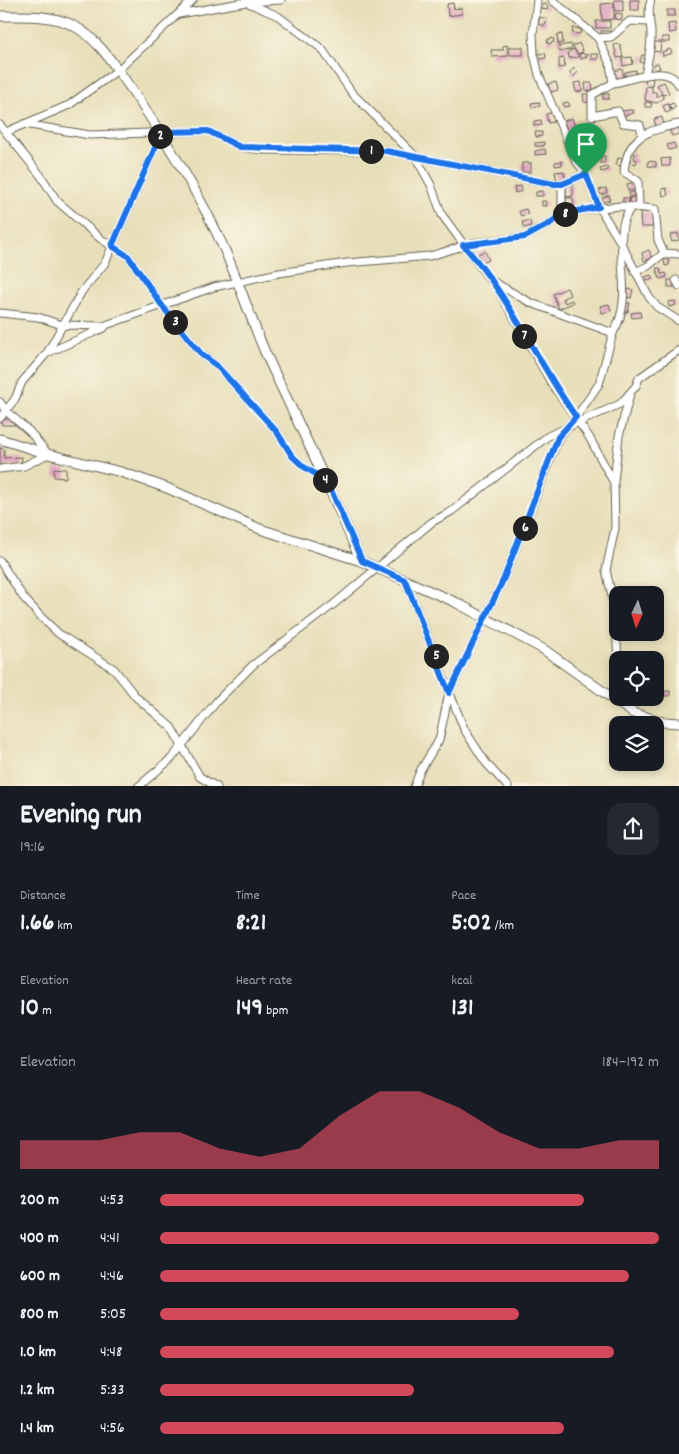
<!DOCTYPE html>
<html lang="en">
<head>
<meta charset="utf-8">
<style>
	:root { --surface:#171b24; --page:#242831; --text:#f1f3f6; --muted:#9ea1a6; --accent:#d1495b }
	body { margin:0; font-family:Dekko,sans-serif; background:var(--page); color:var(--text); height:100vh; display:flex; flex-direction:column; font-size:19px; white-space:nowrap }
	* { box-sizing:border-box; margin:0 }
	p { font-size:16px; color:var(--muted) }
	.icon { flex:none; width:28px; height:28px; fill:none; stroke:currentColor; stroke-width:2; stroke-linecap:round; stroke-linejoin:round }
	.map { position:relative; height:786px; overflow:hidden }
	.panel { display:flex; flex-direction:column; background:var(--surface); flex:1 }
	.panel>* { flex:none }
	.needle { width:32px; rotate:184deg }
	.buttons { position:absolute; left:609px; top:586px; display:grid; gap:10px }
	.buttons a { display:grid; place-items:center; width:55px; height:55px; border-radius:10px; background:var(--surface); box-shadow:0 2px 8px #0003; font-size:25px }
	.pin { position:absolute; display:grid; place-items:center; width:42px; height:42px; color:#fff; margin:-51px -21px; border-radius:50% 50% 50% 0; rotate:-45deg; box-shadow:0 0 5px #0007 }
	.pin .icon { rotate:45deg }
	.km { position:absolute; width:25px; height:25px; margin:-12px; border-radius:50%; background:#222; color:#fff; font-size:14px; line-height:25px; text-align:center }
	.round { display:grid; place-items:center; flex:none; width:52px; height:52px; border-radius:15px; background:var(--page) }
	.head { display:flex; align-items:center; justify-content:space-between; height:85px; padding:0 20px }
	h1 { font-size:28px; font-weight:700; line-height:38px }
	.metrics { display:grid; grid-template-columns:repeat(3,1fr); gap:8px; height:85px; padding:5px 20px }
	.metrics div { display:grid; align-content:center }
	.metrics b { font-size:25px; font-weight:700 }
	.metrics small { font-size:14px; font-weight:400 }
	.metrics p { font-size:14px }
	.chart { height:140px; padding:10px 20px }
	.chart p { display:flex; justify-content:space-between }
	.chart svg { width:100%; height:90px; margin-top:5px; fill:var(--accent); opacity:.7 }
	ul { padding:0 20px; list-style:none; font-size:16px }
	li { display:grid; grid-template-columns:80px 60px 1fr; align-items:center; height:38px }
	li i { height:12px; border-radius:6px; background:var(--accent) }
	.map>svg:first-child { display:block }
	.building { fill:#e1a9c1 }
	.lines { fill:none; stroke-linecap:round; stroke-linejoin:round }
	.minor-casing { stroke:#636053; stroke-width:9 }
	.tertiary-casing { stroke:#636053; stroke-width:11 }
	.minor { stroke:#fff; stroke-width:7 }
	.tertiary { stroke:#fff; stroke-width:9 }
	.route-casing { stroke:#fff; stroke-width:10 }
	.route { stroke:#1a73e8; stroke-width:6 }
</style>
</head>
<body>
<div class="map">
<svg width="679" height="787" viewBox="0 0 679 787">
	<rect width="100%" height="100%" fill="#fcf5e5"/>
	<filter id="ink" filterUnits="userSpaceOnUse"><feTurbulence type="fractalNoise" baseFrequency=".02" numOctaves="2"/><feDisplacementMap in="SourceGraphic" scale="10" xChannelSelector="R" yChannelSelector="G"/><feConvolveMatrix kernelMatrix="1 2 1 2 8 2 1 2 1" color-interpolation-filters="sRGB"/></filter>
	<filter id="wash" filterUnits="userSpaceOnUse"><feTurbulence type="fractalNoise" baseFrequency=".0096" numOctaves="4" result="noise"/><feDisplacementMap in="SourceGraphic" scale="20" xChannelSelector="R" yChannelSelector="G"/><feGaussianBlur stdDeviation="1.12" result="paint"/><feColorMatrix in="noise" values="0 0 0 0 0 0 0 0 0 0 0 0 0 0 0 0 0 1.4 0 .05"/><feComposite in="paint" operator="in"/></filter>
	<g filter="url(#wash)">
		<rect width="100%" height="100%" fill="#e7dfb9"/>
		<g id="blocks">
			<g class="building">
				<polygon points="614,0 623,0 623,11 615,11"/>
				<rect x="630" y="0" width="9" height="10"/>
				<polygon points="453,3 454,9 462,8 462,14 448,16 447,4"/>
				<polygon points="614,3 614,19 602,20 601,4"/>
				<polygon points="544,4 548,5 547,10 542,9"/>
				<rect x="667" y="10" width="8" height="6"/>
				<polygon points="616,13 622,14 622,20 615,19"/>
				<polygon points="540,17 547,19 545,26 538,24"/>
				<rect x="596" y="21" width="14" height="7"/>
				<polygon points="675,23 676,32 669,33 668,24"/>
				<polygon points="573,28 581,29 580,34 572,33"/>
				<rect x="601" y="31" width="10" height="4"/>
				<polygon points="562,34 563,43 558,44 557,35"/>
				<rect x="662" y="37" width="7" height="5"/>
				<polygon points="553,38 554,42 548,44 547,40"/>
				<polygon points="653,42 661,42 660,52 653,51"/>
				<polygon points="579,43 583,52 577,54 573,46"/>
				<polygon points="571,44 572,49 560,52 559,46"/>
				<polygon points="620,44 623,57 617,58 614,45"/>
				<polygon points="507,45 508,56 492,57 491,50 503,50 503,46"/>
				<polygon points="509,47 523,47 523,55 510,55"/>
				<polygon points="574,49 579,57 569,58 568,53"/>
				<polygon points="670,49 672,53 663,56 662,52"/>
				<polygon points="545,53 546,58 539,59 538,54"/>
				<polygon points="583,53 584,55 587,54 588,56 581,59 579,54"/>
				<rect x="591" y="54" width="7" height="5"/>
				<polygon points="642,55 647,56 645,63 640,62"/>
				<polygon points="632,57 633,64 623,66 622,58"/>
				<polygon points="564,58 565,67 559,68 559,59"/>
				<polygon points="658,63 660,68 655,70 653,65"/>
				<polygon points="574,68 578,72 573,77 569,73"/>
				<polygon points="622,69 624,77 616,78 614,71"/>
				<polygon points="636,70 636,75 625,77 625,72"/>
				<polygon points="646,78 653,78 652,85 645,83"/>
				<polygon points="556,82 558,90 550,92 548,84"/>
				<polygon points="581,82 582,91 576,92 574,83"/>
				<polygon points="664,82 669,93 663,95 657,85"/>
				<polygon points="585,83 592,83 593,90 586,91"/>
				<polygon points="646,86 652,87 652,92 656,92 657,97 661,94 664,98 657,103 645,100"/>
				<polygon points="583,94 588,94 589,103 584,102"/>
				<rect x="603" y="94" width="6" height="5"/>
				<polygon points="539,102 540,106 532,108 531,103"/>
				<polygon points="568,102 570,106 564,107 563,103"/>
				<polygon points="645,102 652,103 651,107 645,107"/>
				<polygon points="673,103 676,107 672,110 669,105"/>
				<polygon points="668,104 671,111 666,113 663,106"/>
				<polygon points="629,110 633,110 634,113 623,116 622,111"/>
				<polygon points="552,113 554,122 548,123 546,114"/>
				<polygon points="662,117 664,125 656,127 654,119"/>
				<polygon points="572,118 576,129 568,132 564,121"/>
				<polygon points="541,120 542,125 534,126 534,121"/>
				<polygon points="679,125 679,134 672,136 669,128"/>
				<polygon points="575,131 579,142 572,144 568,134"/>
				<polygon points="535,132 542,132 542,136 536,137"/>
				<polygon points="544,142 544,146 535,146 535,143"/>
				<polygon points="674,143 676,148 669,150 667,145"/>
				<polygon points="593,145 595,157 589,158 586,147"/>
				<polygon points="545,149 546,154 535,155 535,151"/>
				<polygon points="631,152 635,153 634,159 637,160 636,164 629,162"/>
				<polygon points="602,156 605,156 604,163 600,163"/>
				<polygon points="618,158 623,159 622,166 616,165"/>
				<polygon points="670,158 670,166 662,166 661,159"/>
				<polygon points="562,161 562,165 555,166 555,162"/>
				<polygon points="648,161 656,162 656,167 648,166"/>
				<rect x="522" y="163" width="9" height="9"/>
				<polygon points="607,167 608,170 601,172 600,169"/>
				<polygon points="564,171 565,180 557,181 555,172"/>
				<polygon points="635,182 637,190 628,191 627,184"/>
				<polygon points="566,185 573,185 573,196 566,197"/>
				<polygon points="521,186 522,191 515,193 514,187"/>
				<polygon points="606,188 607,193 601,195 599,190"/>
				<polygon points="666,188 668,195 663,196 662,189"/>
				<polygon points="543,191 543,196 536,196 536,192"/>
				<polygon points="635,192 636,196 630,197 629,193"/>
				<polygon points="609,195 610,200 603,202 602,198"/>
				<polygon points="566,198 573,198 574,208 566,208"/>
				<rect x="623" y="198" width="6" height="6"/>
				<polygon points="629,198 637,198 637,204 630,204"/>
				<polygon points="542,201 546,201 547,206 542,206"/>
				<polygon points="526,209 528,214 521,216 519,211"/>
				<polygon points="640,212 654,212 654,227 641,227"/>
				<polygon points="530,220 531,226 524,228 522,222"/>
				<polygon points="678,233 679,240 672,242 670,235"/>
				<polygon points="649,250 652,258 644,261 642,253"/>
				<polygon points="485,251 489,260 482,263 478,254"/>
				<polygon points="669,259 669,265 665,266 664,260"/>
				<polygon points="656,268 660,268 661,274 666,273 667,277 660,279"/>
				<polygon points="651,275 653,279 646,281 645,277"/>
				<rect x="668" y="280" width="6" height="7"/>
				<polygon points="567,288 570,295 563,298 565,303 572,300 573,303 559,309 553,294"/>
				<polygon points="628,289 633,290 631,298 626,297"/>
				<polygon points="675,301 676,305 669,307 668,302"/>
				<polygon points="625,303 630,303 628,312 623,312"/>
				<polygon points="609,304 611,311 602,313 600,306"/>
				<polygon points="640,312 641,317 632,318 631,313"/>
				<polygon points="15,418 15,425 2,425 1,420"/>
				<polygon points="0,448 4,449 4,458 22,457 21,465 0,465"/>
				<polygon points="54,468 66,469 66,478 54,477"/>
				<polygon points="664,691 670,691 670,696 665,696"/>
			</g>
		</g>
	</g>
	<g filter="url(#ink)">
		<use href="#blocks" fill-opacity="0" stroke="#636053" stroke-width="1"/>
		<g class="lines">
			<g class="minor-casing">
				<g id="minor">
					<polyline points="537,0 533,34 534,54 539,75 576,161 586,174 599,207 622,245 649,297 657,307 679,321"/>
					<path d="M552 0 598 38 610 64 613 83C631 81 668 62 679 85"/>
					<polyline points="247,2 281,0"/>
					<polyline points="179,14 246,2 278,16 322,49 352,93 415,156 431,185 442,215 490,280 531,303 613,333 599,384 576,417 559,437 504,578 449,693 439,740 420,771 414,787"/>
					<polyline points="598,38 611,37 630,21 648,22"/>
					<path d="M645 75C648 60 652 46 651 31 650 21 647 10 651 0"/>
					<polyline points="613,83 592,95 592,116 618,111 623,123 640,125 642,134"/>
					<polyline points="24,124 90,135 208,131 240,147 264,150 386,151 553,184 562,184 586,174"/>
					<polyline points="0,125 41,176 57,201 101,239 128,256 163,307 202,355 216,365 277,432 292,456 304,467 327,481"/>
					<polyline points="6,132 69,105 118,70 193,0"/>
					<path d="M639 207 638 181 624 172C627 136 648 130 679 124"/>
					<polyline points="562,214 562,184"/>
					<polyline points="635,272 648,266 664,253"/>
					<polyline points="676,280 679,286"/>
					<polyline points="494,283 552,384 589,437 613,481"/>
					<polyline points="0,313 38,317 62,325 103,326 214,287 279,273 347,263 430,256 473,243 525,237 549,224 562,214 590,209 621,206 655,209 658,240 664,253 679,254"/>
					<path d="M613 333C634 299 616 261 623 225 624 219 628 212 631 207"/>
					<polyline points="47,353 104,328"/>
					<polyline points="0,402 6,411 30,432 48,454 24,466 0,469"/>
					<polyline points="0,418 15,399 22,382 47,353 82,291 105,263 161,134"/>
					<polyline points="0,561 23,597 42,618 59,634 114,669 136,697 171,727 200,777 217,787"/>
					<polyline points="405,580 464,729 486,763 508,787"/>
					<polyline points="618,660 615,610 606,570 615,528 614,481 619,436 630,394"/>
					<polyline points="618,666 615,688 619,704"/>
					<polyline points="138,787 172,758 217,701 253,665 334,604 432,522 452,511 548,436 620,404 636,386 639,378 679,350"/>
				</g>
			</g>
			<g class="tertiary-casing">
				<g id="tertiary">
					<path d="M0 16C24 16 52 14 74 26 99 39 116 68 132 90 167 142 201 196 226 253 240 286 251 319 265 352 297 422 332 490 361 561"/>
					<polyline points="0,439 48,454 121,472 167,488 260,529 361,561 455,602 543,649 633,713 663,722 679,723"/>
				</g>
			</g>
			<use href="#minor" class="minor"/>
			<use href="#tertiary" class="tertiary"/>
		</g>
	</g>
	<g class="lines" filter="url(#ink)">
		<g class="route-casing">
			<path id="route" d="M208 131 240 147 386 151 554 184H562L586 174 599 207 562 214 549 224 525 237 463 245C508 293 537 362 576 417L558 437 504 578 449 693 405 580 362 561 327 481 304 467 292 456 277 432 216 365 202 355 163 307 128 256 112 246 161 134 160 132Z"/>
		</g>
		<use href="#route" class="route"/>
	</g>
</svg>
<div class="buttons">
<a><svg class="needle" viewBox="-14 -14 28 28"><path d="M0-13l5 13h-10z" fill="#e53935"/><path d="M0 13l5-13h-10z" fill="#9ea1a6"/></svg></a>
<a><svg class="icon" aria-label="locate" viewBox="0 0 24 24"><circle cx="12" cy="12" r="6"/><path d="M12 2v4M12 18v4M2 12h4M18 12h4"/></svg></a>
<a><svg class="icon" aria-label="layers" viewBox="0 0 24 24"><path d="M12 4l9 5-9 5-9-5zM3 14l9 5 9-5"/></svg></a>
</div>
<div class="pin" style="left:586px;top:174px;background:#1e9e55"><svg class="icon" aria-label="arrive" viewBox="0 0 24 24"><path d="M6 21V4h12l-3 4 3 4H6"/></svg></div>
<b class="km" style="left:371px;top:151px">1</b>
<b class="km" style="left:160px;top:136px">2</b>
<b class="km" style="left:175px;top:322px">3</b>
<b class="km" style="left:325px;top:480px">4</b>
<b class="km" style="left:436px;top:656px">5</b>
<b class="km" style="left:525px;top:528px">6</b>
<b class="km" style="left:524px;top:336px">7</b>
<b class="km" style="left:565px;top:214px">8</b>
</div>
<section class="panel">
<div class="head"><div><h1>Evening run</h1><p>19:16</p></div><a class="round"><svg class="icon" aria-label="share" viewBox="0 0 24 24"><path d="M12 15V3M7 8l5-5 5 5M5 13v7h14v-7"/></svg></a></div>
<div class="metrics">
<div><p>Distance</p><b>1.66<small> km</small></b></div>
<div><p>Time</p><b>8:21</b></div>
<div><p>Pace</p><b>5:02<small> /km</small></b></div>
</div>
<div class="metrics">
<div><p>Elevation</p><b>10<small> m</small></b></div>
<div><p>Heart rate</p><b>149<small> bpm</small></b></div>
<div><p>kcal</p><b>131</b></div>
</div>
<div class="chart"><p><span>Elevation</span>184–192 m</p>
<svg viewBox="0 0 160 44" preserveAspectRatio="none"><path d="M0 44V30L10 30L20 30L30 26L40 26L50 34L60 38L70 34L80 18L90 6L100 6L110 14L120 26L130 34L140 34L150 30L160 30V44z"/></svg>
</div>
<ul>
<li><b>200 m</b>4:53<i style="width:85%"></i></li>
<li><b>400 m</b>4:41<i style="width:100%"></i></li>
<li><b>600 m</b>4:46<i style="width:94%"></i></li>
<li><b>800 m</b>5:05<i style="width:72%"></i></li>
<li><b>1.0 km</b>4:48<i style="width:91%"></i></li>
<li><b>1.2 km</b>5:33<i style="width:51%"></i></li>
<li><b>1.4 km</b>4:56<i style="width:81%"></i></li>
</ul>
</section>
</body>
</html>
